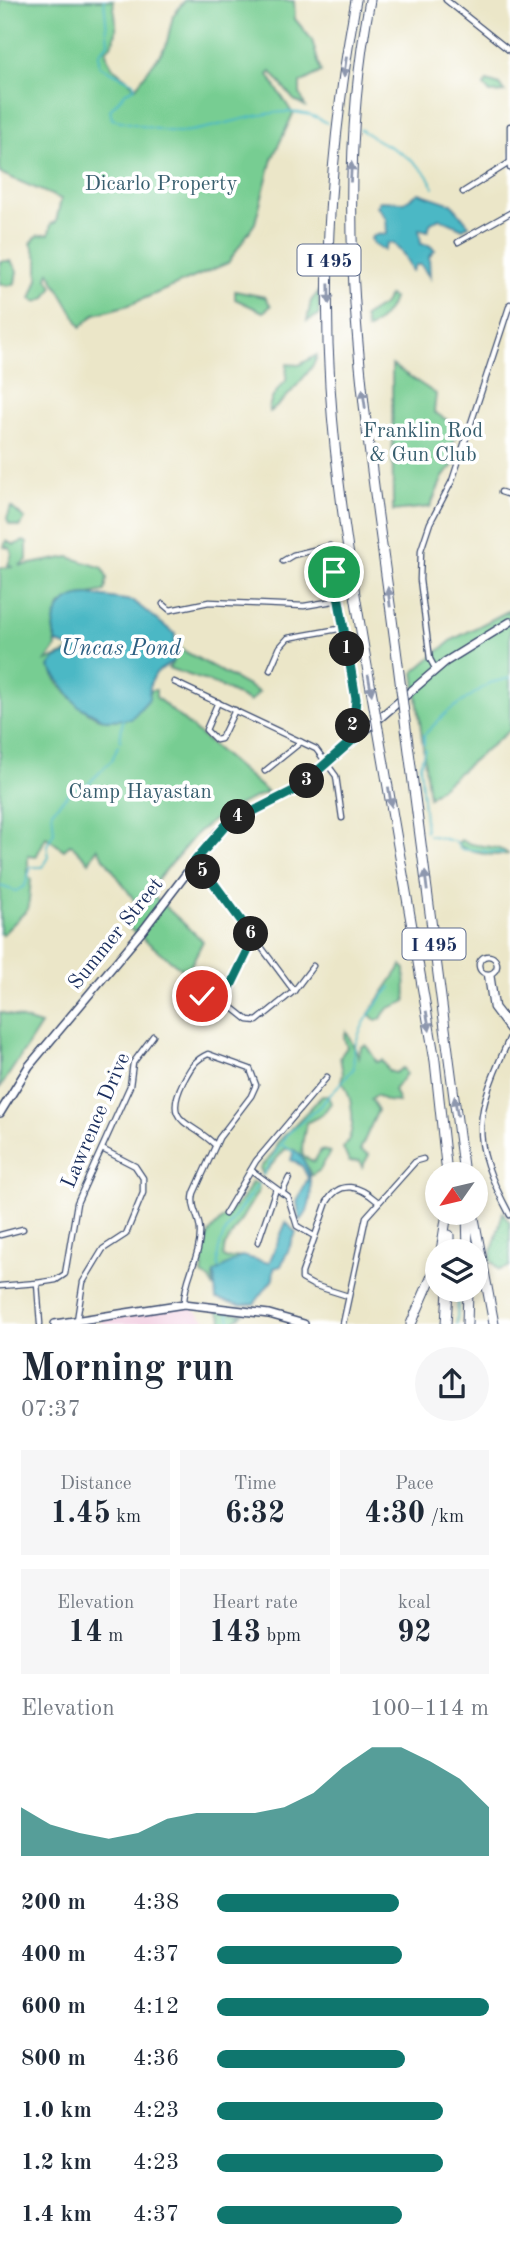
<!DOCTYPE html>
<html lang="en">
<head>
<meta charset="utf-8">
<style>
	:root { --surface:#fff; --page:#f6f6f7; --text:#1f2937; --muted:#747a83; --accent:#0f766e }
	body { margin:0; font-family:"Old Standard TT",serif; background:var(--page); color:var(--text); height:100vh; display:flex; flex-direction:column; font-size:26px; white-space:nowrap }
	* { box-sizing:border-box; margin:0 }
	p { font-size:23px; color:var(--muted) }
	.icon { flex:none; width:38px; height:38px; fill:none; stroke:currentColor; stroke-width:2; stroke-linecap:round; stroke-linejoin:round }
	.map { position:relative; height:1324px; overflow:hidden }
	.sheet { display:flex; flex-direction:column; background:var(--surface); flex:1 }
	.sheet>* { flex:none }
	.needle { width:46px; rotate:236deg }
	.controls { position:absolute; left:425px; top:1162px; display:grid; gap:14px }
	.controls a { display:grid; place-items:center; width:63px; height:63px; border-radius:50%; background:var(--surface); box-shadow:0 4px 10px #0003; font-size:35px }
	.pin { position:absolute; display:grid; place-items:center; width:60px; height:60px; color:#fff; margin:-30px; border:4px solid #fff; border-radius:50%; box-shadow:0 2px 7px #0007 }
	.km { position:absolute; width:35px; height:35px; margin:-18px; border-radius:50%; background:#222; color:#fff; font-size:19px; line-height:35px; text-align:center }
	.round { display:grid; place-items:center; flex:none; width:74px; height:74px; border-radius:37px; background:var(--page) }
	.headline { display:flex; align-items:center; justify-content:space-between; height:119px; padding:0 21px }
	h1 { font-size:38px; font-weight:700; line-height:52px }
	.stats { display:grid; grid-template-columns:repeat(3,1fr); gap:10px; height:119px; padding:7px 21px }
	.stats div { display:grid; align-content:center; border-radius:0px; background:var(--page); text-align:center }
	.stats b { font-size:30px; font-weight:700 }
	.stats small { font-size:19px; font-weight:400 }
	.stats p { font-size:19px }
	.chart { height:196px; padding:14px 21px }
	.chart p { display:flex; justify-content:space-between }
	.chart svg { width:100%; height:126px; margin-top:7px; fill:var(--accent); opacity:.7 }
	ul { padding:0 21px; list-style:none; font-size:23px }
	li { display:grid; grid-template-columns:112px 84px 1fr; align-items:center; height:52px }
	li i { height:18px; border-radius:9px; background:var(--accent) }
	.map>svg:first-child { display:block }
	.built { fill:#f2cfe1 }
	.green { fill:#77cd92; stroke:#497e78; stroke-width:2 }
	.water { fill:#4bb8c5; stroke:#337492; stroke-width:2 }
	.lines { fill:none; stroke-linecap:round; stroke-linejoin:round }
	.stream { stroke:#4bb8c5; stroke-width:2 }
	.minor-casing { stroke:#3a4a6e; stroke-width:7 }
	.major-casing { stroke:#3a4a6e; stroke-width:10 }
	.highway-casing { stroke:#3a4a6e; stroke-width:11 }
	.minor { stroke:#fff; stroke-width:4.5 }
	.major { stroke:#fff; stroke-width:7 }
	.highway { stroke:#fff; stroke-width:9 }
	.highway-bridge-casing { stroke:#3a4a6e; stroke-width:11; stroke-linecap:butt }
	.highway-bridge { stroke:#fff; stroke-width:9 }
	.oneway { fill:#8d97ae }
	.route-casing { stroke:#fff; stroke-width:14 }
	.route { stroke:#0f766e; stroke-width:9 }
	.labels { text-anchor:middle; stroke-width:7; stroke-linejoin:round; paint-order:stroke }
	.shield { fill:#fff; stroke:#5f6d8e; stroke-width:2 }
	.shield-label { font-size:19px; font-weight:bold; fill:#1b2f5e }
	.park-label { font-size:21px; fill:#375e6e; stroke:#fff }
	.street-label { font-size:21px; fill:#1b2f5e; stroke:#fff }
	.water-label { font-size:23px; font-style:italic; fill:#2c5f82; stroke:#fff }
</style>
</head>
<body>
<div class="map">
<svg width="510" height="1324" viewBox="0 0 510 1324">
	<rect width="100%" height="100%" fill="#fff"/>
	<filter id="ink" filterUnits="userSpaceOnUse"><feTurbulence type="fractalNoise" baseFrequency=".0143" numOctaves="2"/><feDisplacementMap in="SourceGraphic" scale="14" xChannelSelector="R" yChannelSelector="G"/><feConvolveMatrix kernelMatrix="1 2 1 2 8 2 1 2 1" color-interpolation-filters="sRGB"/></filter>
	<filter id="wash" filterUnits="userSpaceOnUse"><feTurbulence type="fractalNoise" baseFrequency=".00686" numOctaves="4" result="noise"/><feDisplacementMap in="SourceGraphic" scale="28" xChannelSelector="R" yChannelSelector="G"/><feGaussianBlur stdDeviation="1.57" result="paint"/><feColorMatrix in="noise" values="0 0 0 0 0 0 0 0 0 0 0 0 0 0 0 0 0 1.4 0 .05"/><feComposite in="paint" operator="in"/></filter>
	<g filter="url(#wash)">
		<rect width="100%" height="100%" fill="#ebe6c8"/>
		<polygon class="built" points="185,1307 191,1307 211,1324 100,1324 102,1320"/>
		<g class="green">
			<path d="M0 0H113C115 20 122 35 106 51 110 75 123 70 135 88L166 46 173 16 185 0 294 1 295 19 312 40 321 72 300 83V93L305 106 294 100 271 72 268 75 293 114 272 159 255 223 228 263 129 305 95 314 81 327 49 272 47 278 53 286 46 298 37 302 31 299 38 279V260L31 243 37 236 49 234 51 224 56 222 61 199 0 173Z"/>
			<polygon points="487,81 500,85 505,92 490,93 484,86"/>
			<polygon points="0,261 11,261 17,271 15,283 8,286 0,284"/>
			<polygon points="235,291 265,297 271,306 263,312 235,299"/>
			<polygon points="319,291 319,315 307,321 311,301"/>
			<path d="M389 296 393 298C389 313 379 322 367 330L364 317 383 305Z"/>
			<path d="M317 355C317 366 280 405 270 412 267 402 278 388 286 381L287 364 299 365Z"/>
			<polygon points="392,365 436,394 434,412 460,428 452,446 454,464 443,477 430,507 393,511"/>
			<polygon points="11,507 25,519 20,527 9,524 7,519"/>
			<path d="M6 541 14 545 24 541 27 543V560L19 566 69 557 103 568 107 578 105 591 75 597 60 606 53 628 56 647 46 661 75 649 78 653 51 670C57 687 89 720 108 720 116 720 122 717 131 719L152 690H156V697L267 792 227 810 198 832 148 891 203 941 187 973 124 924 137 904 97 848 89 862 71 844 64 850 46 837 36 857 28 856V876L31 880 28 909 2 935 0 933V568L13 567 8 565 12 554 10 548 4 547Z"/>
			<polygon points="510,610 510,730 429,797 414,672 452,640"/>
			<polygon points="173,645 259,692 250,702 218,685 168,668 174,661"/>
			<path d="M461 840C476 849 496 843 508 854 493 857 469 853 457 844Z"/>
			<path d="M402 965 405 969 406 1001C394 1009 389 1002 381 1019L375 1020 369 1014Z"/>
			<polygon points="0,1012 41,1025 0,1088"/>
			<path d="M346 1031 359 1057 361 1047 366 1045 377 1062 382 1060 389 1071 395 1073 403 1068 406 1074 394 1090 399 1102 387 1101 376 1095 371 1099 378 1110 360 1150 369 1155 362 1167 360 1161 349 1162 343 1148C358 1132 353 1095 341 1080L343 1074 340 1057 347 1047 344 1038Z"/>
			<path d="M322 1096H328L331 1103 322 1115 306 1123C305 1133 300 1146 303 1156L314 1162 321 1150 330 1152 320 1170 311 1176 309 1169 294 1150 285 1149 263 1175 260 1168 274 1152 277 1143Z"/>
			<path d="M252 1182 258 1184 259 1190 225 1246 223 1256 227 1259 242 1256 213 1276 214 1288 209 1279 202 1275C204 1263 202 1243 210 1232 224 1214 243 1204 252 1182Z"/>
			<polygon points="503,1212 510,1223 510,1267 499,1270 490,1259"/>
			<polygon points="217,1310 243,1314 234,1321 235,1323 221,1324 222,1318"/>
		</g>
		<g class="water">
			<polygon points="419,193 452,204 469,225 463,229 439,218 430,224 428,231 419,229 421,244 429,245 435,250 429,257 430,278 421,265 416,265 412,271 404,255 393,243 388,243 384,250 373,244 371,238 375,235 387,234 386,219 377,206 379,201 404,202"/>
			<path d="M90 595 133 601 175 634 174 660 156 673 150 684 149 699 131 719 105 720 78 706 49 667 56 658 77 650 57 643C47 618 62 594 90 595Z"/>
			<path d="M294 1150C313 1161 317 1207 300 1221L297 1202 308 1178 302 1166 291 1160Z"/>
			<polygon points="286,1222 296,1233 281,1266 274,1268 273,1279 254,1304 240,1305 216,1299 214,1273 242,1256 269,1263"/>
		</g>
		<g class="lines">
			<g class="stream">
				<path d="M104 0 108 43 99 54V66L133 82 135 88 126 92 110 110 112 119C132 123 162 132 181 132 228 129 285 95 327 123"/>
				<path d="M360 129C386 148 421 156 434 188"/>
				<polyline points="120,741 123,718"/>
				<polyline points="424,745 424,735 447,712 490,683 510,678"/>
				<polyline points="425,749 420,765 426,832"/>
				<polyline points="429,835 456,842 460,849 503,853"/>
				<polyline points="0,886 16,891 25,886 31,867 43,867 49,857 47,845 54,832 52,811 74,788 88,784 112,760 118,746"/>
				<polyline points="281,1144 294,1152"/>
				<path d="M263 1175 286 1135 321 1105 354 1068C350 1037 371 1009 391 987"/>
				<path d="M219 1268C211 1239 244 1206 259 1183"/>
				<polyline points="228,1312 231,1324"/>
				<polyline points="457,1324 458,1296"/>
			</g>
		</g>
	</g>
	<g filter="url(#ink)">
		<g class="lines">
			<g class="minor-casing">
				<g id="minor">
					<polyline points="446,0 510,51"/>
					<polyline points="510,126 510,168"/>
					<polyline points="463,192 509,163"/>
					<polyline points="458,242 510,213"/>
					<polyline points="501,492 510,495"/>
					<polyline points="283,561 293,555 330,546 356,699 353,730 356,737"/>
					<polyline points="163,604 170,610 209,602 304,606 339,600"/>
					<polyline points="270,670 280,647 288,638 344,628"/>
					<polyline points="436,670 430,659 420,580 421,550 430,523 452,481 510,304"/>
					<polyline points="174,682 316,749 336,776 342,818"/>
					<polyline points="218,702 206,730 216,740 221,739 235,710"/>
					<polyline points="265,771 301,742"/>
					<polyline points="193,863 212,881 294,991"/>
					<circle cx="488" cy="965" r="9"/>
					<polyline points="487,974 492,1008 510,1032"/>
					<polyline points="491,974 496,1007 510,1025"/>
					<polyline points="202,996 228,1004 248,1020 257,1021 294,991 313,966"/>
					<polyline points="223,1002 254,938"/>
					<path d="M510 1037C475 1115 468 1137 510 1215"/>
					<polyline points="251,1170 288,1197 297,1226 314,1236"/>
					<polyline points="282,1193 289,1178 284,1188"/>
					<polyline points="225,1214 256,1161 327,1077"/>
					<polyline points="262,1230 258,1242 276,1189"/>
					<polyline points="0,1235 23,1229"/>
					<polyline points="0,1286 37,1283"/>
					<path d="M348 1296 313 1285 302 1279V1273L327 1202C340 1179 360 1186 377 1201"/>
					<path d="M184 1303C184 1279 201 1256 200 1231 200 1217 190 1208 194 1193L219 1138 251 1096 256 1085 250 1069 208 1054C194 1060 190 1069 183 1082 162 1125 191 1120 215 1145"/>
					<polyline points="77,1320 83,1282 103,1249 126,1234 143,1193 143,1178 135,1166 102,1149"/>
					<polyline points="40,1324 37,1283 56,1280 65,1274 77,1203 130,1086 133,1063 153,1036"/>
					<polyline points="343,1324 366,1217 416,1161 423,1159"/>
				</g>
			</g>
			<g class="major-casing">
				<g id="major">
					<polyline points="0,1113 29,1066 144,929 218,832 234,820 297,789 445,662 510,622"/>
					<polyline points="55,1324 184,1304 269,1314 304,1324"/>
				</g>
			</g>
			<g class="highway-casing">
				<g id="highway">
					<path d="M356 0C333 126 322 258 330 386 337 496 356 604 375 712"/>
					<path d="M370 0C325 232 373 458 401 689"/>
					<polyline points="404,713 464,1174"/>
					<polyline points="378,729 435,1061 447,1174"/>
					<polyline points="467,1213 468,1251"/>
					<polyline points="473,1213 494,1324"/>
					<polyline points="441,1251 447,1213"/>
					<polyline points="449,1251 449,1235"/>
					<polyline points="411,1324 438,1262"/>
					<polyline points="446,1324 448,1290"/>
					<polyline points="467,1324 468,1290"/>
				</g>
			</g>
			<use href="#minor" class="minor"/>
			<use href="#major" class="major"/>
			<use href="#highway" class="highway"/>
			<g class="highway-bridge-casing">
				<g id="highway-bridge">
					<polyline points="401,689 404,713"/>
					<polyline points="375,712 378,729"/>
				</g>
			</g>
			<use href="#highway-bridge" class="highway-bridge"/>
		</g>
		<defs><path id="oneway-solid" d="M-6-.8H1V-3.2L6.5 0L1 3.2V.8H-6Z" transform="scale(1.75)"/></defs>
		<g class="oneway">
			<use href="#oneway-solid" transform="translate(345 67) rotate(98)"/>
			<use href="#oneway-solid" transform="translate(351 172) rotate(-87)"/>
			<use href="#oneway-solid" transform="translate(329 294) rotate(89)"/>
			<use href="#oneway-solid" transform="translate(364 399) rotate(-98)"/>
			<use href="#oneway-solid" transform="translate(389 597) rotate(-97)"/>
			<use href="#oneway-solid" transform="translate(370 685) rotate(80)"/>
			<use href="#oneway-solid" transform="translate(390 797) rotate(81)"/>
			<use href="#oneway-solid" transform="translate(426 881) rotate(-97)"/>
			<use href="#oneway-solid" transform="translate(428 1021) rotate(80)"/>
			<use href="#oneway-solid" transform="translate(456 1106) rotate(-99)"/>
		</g>
	</g>
	<g class="lines" filter="url(#ink)">
		<g class="route-casing">
			<polyline id="route" points="202,996 223,1002 254,938 212,881 193,863 226,825 297,789 356,737 353,730 356,699 334,572"/>
		</g>
		<use href="#route" class="route"/>
	</g>
	<g class="labels">
		<g class="shield">
			<rect x="297.5" y="244.5" width="63" height="31" rx="5"/>
			<rect x="402.5" y="928.5" width="63" height="31" rx="5"/>
		</g>
		<g class="shield-label">
			<text x="329" y="267">I 495</text>
			<text x="434" y="951">I 495</text>
		</g>
		<g class="park-label">
			<text x="161" y="190">Dicarlo Property</text>
			<text x="423" y="437">Franklin Rod<tspan x="423" dy="24">&amp; Gun Club</tspan></text>
			<text x="140" y="798">Camp Hayastan</text>
		</g>
		<g class="street-label">
			<text transform="translate(115 933) rotate(-51)" y="7">Summer Street</text>
			<text transform="translate(95 1120) rotate(-67)" y="7">Lawrence Drive</text>
		</g>
		<g class="water-label">
			<text x="121" y="655">Uncas Pond</text>
		</g>
	</g>
</svg>
<div class="controls">
<a><svg class="needle" viewBox="-14 -14 28 28"><path d="M0-13l5 13h-10z" fill="#e53935"/><path d="M0 13l5-13h-10z" fill="#747a83"/></svg></a>
<a><svg class="icon" aria-label="layers" viewBox="0 0 24 24"><path d="M12 4l9 5-9 5-9-5zM3 14l9 5 9-5"/></svg></a>
</div>
<div class="pin" style="left:334px;top:572px;background:#1e9e55"><svg class="icon" aria-label="arrive" viewBox="0 0 24 24"><path d="M6 21V4h12l-3 4 3 4H6"/></svg></div>
<div class="pin" style="left:202px;top:996px;background:#d93025"><svg class="icon" aria-label="check" viewBox="0 0 24 24"><path d="M5 12l5 5 9-10"/></svg></div>
<b class="km" style="left:347px;top:649px">1</b>
<b class="km" style="left:353px;top:726px">2</b>
<b class="km" style="left:307px;top:781px">3</b>
<b class="km" style="left:238px;top:817px">4</b>
<b class="km" style="left:203px;top:872px">5</b>
<b class="km" style="left:251px;top:934px">6</b>
</div>
<section class="sheet">
<div class="headline"><div><h1>Morning run</h1><p>07:37</p></div><a class="round"><svg class="icon" aria-label="share" viewBox="0 0 24 24"><path d="M12 15V3M7 8l5-5 5 5M5 13v7h14v-7"/></svg></a></div>
<div class="stats">
<div><p>Distance</p><b>1.45<small> km</small></b></div>
<div><p>Time</p><b>6:32</b></div>
<div><p>Pace</p><b>4:30<small> /km</small></b></div>
</div>
<div class="stats">
<div><p>Elevation</p><b>14<small> m</small></b></div>
<div><p>Heart rate</p><b>143<small> bpm</small></b></div>
<div><p>kcal</p><b>92</b></div>
</div>
<div class="chart"><p><span>Elevation</span>100–114 m</p>
<svg viewBox="0 0 160 44" preserveAspectRatio="none"><path d="M0 44V27L10 33L20 36L30 38L40 36L50 31L60 29L70 29L80 29L90 27L100 22L110 13L120 6L130 6L140 11L150 17L160 27V44z"/></svg>
</div>
<ul>
<li><b>200 m</b>4:38<i style="width:67%"></i></li>
<li><b>400 m</b>4:37<i style="width:68%"></i></li>
<li><b>600 m</b>4:12<i style="width:100%"></i></li>
<li><b>800 m</b>4:36<i style="width:69%"></i></li>
<li><b>1.0 km</b>4:23<i style="width:83%"></i></li>
<li><b>1.2 km</b>4:23<i style="width:83%"></i></li>
<li><b>1.4 km</b>4:37<i style="width:68%"></i></li>
</ul>
</section>
</body>
</html>
